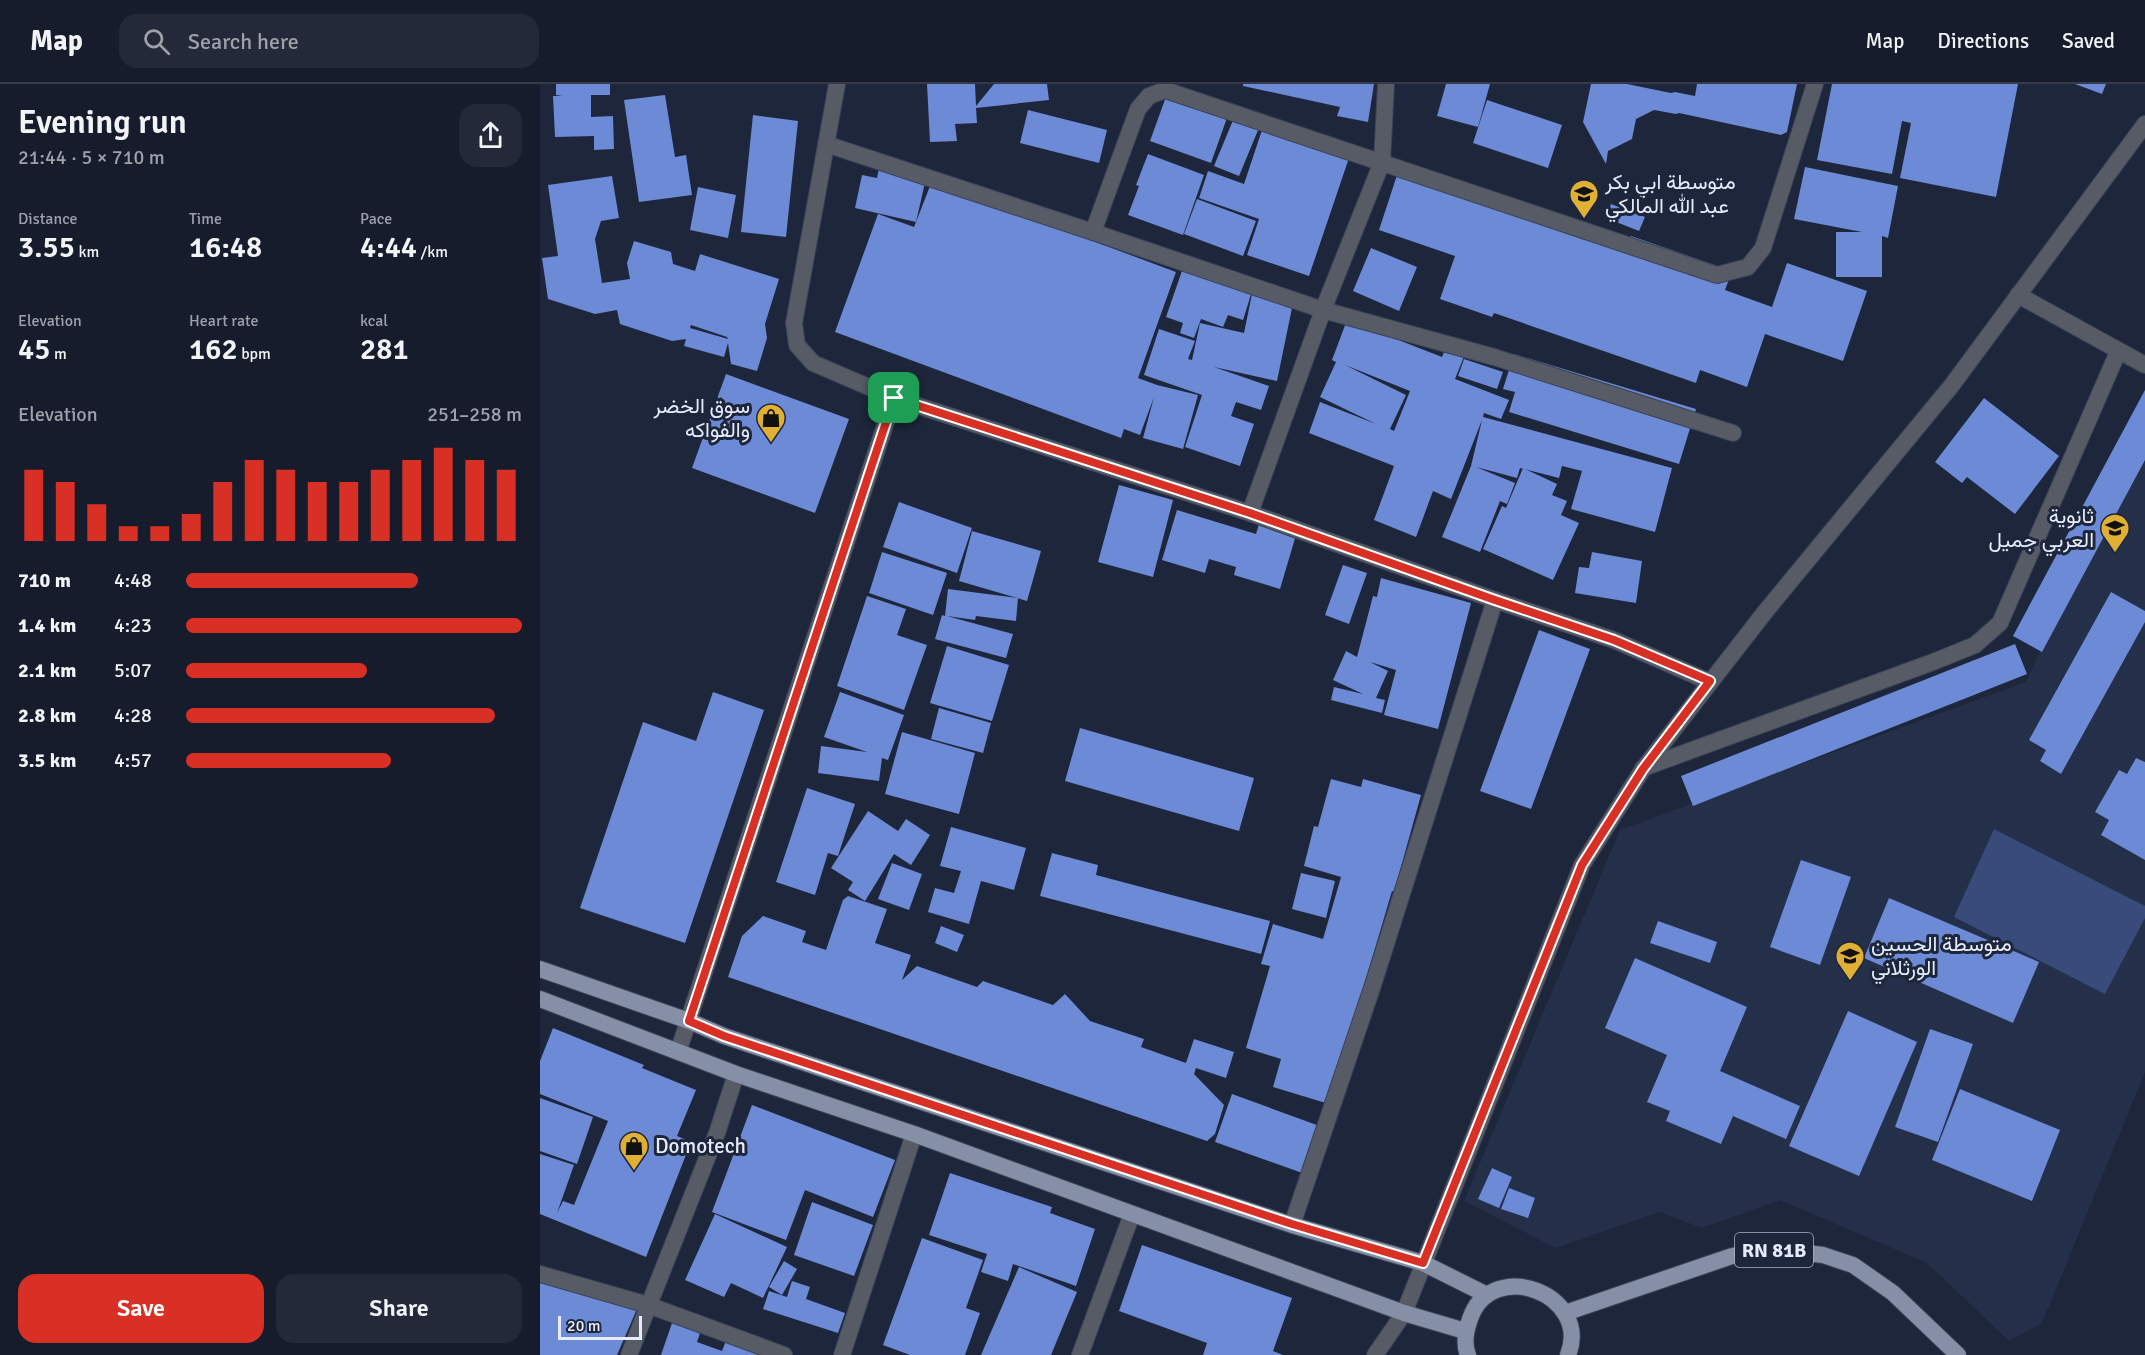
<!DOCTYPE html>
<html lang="en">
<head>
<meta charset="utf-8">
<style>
	:root { --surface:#161c2c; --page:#232938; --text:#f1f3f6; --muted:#9ea1a9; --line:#353a48; --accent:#d93025 }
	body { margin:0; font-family:Signika,Vazirmatn,sans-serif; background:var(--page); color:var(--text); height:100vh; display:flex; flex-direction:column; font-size:22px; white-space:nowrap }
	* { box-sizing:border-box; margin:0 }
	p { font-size:20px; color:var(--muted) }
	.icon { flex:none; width:33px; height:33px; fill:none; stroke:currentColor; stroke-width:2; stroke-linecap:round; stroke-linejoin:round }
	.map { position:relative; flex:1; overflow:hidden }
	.sheet { display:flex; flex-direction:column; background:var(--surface); width:540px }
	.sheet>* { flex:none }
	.scale { position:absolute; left:18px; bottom:15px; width:84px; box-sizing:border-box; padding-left:6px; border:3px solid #e6ecfb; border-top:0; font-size:16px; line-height:21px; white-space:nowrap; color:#e6ecfb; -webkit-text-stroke:4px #1d263b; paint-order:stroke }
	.pin { position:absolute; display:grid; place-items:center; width:51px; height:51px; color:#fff; margin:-26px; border-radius:12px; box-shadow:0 3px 9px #0006 }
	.round { display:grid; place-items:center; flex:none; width:63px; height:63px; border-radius:18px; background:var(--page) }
	.summary { display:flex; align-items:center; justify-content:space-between; height:102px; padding:0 18px }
	h1 { font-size:33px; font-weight:600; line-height:45px }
	.figures { display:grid; grid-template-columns:repeat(3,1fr); gap:9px; height:102px; padding:6px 18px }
	.figures div { display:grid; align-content:center }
	.figures b { font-size:30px; font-weight:600 }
	.figures small { font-size:16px; font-weight:400 }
	.figures p { font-size:16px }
	.chart { height:168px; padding:12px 18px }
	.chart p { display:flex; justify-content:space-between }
	.chart svg { width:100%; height:108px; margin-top:6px; stroke:var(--accent); stroke-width:6 }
	.button { display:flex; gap:12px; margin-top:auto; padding:12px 18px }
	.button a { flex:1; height:69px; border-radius:18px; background:var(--accent); color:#fff; font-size:24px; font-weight:600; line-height:69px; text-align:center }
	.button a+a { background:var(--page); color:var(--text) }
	ul { padding:0 18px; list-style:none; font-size:20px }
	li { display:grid; grid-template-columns:96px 72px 1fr; align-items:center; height:45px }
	li i { height:15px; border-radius:8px; background:var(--accent) }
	header { display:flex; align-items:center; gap:36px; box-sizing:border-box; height:84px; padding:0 30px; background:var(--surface); border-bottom:2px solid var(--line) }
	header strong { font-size:28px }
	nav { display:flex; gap:33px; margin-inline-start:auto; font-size:21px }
	.search { width:420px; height:54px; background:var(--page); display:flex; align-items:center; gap:15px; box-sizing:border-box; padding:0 21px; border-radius:18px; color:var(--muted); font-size:22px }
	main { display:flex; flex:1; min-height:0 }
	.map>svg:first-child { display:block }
	.built { fill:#242f4a }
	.green { fill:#384b7b }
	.building { fill:#6c8ad5; fill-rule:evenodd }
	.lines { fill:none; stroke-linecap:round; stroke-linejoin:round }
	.minor-casing { stroke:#394256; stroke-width:18 }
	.primary-casing { stroke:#394256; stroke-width:18 }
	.minor { stroke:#565b66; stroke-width:16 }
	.primary { stroke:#858fa5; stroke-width:16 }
	.route-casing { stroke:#fff; stroke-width:12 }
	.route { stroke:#d93025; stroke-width:8 }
	.labels { text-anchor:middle; stroke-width:6; stroke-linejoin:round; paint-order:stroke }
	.shield { fill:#1d263b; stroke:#aab1c1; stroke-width:1.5 }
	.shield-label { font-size:20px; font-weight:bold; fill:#e6ecfb }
	.poi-label { font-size:21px; fill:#e6ecfb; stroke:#1d263b; text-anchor:start }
</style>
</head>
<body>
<header>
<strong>Map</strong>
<div class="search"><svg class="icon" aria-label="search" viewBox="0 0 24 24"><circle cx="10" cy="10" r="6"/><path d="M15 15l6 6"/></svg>Search here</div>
<nav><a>Map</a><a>Directions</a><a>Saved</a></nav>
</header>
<main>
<section class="sheet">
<div class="summary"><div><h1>Evening run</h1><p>21:44 · 5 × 710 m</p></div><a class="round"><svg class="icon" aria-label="share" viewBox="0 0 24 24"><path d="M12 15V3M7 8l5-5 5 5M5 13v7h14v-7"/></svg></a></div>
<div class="figures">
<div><p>Distance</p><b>3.55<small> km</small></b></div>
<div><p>Time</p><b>16:48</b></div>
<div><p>Pace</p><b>4:44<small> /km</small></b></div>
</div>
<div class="figures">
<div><p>Elevation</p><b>45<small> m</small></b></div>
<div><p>Heart rate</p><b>162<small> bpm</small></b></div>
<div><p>kcal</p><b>281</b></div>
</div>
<div class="chart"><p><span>Elevation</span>251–258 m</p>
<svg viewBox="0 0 160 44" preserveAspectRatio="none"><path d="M5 44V15M15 44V20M25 44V29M35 44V38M45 44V38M55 44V33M65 44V20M75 44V11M85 44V15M95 44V20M105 44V20M115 44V15M125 44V11M135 44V6M145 44V11M155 44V15"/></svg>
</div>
<ul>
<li><b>710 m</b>4:48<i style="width:69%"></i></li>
<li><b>1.4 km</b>4:23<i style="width:100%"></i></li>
<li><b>2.1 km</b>5:07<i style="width:54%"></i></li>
<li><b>2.8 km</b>4:28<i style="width:92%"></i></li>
<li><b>3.5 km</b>4:57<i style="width:61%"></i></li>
</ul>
<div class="button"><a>Save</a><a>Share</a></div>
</section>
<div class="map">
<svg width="1605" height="1271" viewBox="0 0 1605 1271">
	<rect width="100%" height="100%" fill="#1d263b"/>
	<polygon class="built" points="1605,342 1605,988 1502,1239 1469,1257 1387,1179 1240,1116 1162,1144 1119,1128 1016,1164 924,1117 1080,746 1486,598"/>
	<polygon class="green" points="1454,745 1605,822 1605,834 1565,910 1414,833"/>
	<g class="building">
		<polygon points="16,0 70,0 70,11 51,11 51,33 73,32 74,65 54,66 54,52 15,53 13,12 22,12 16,11"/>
		<polygon points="387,0 435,0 436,22 454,0 507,0 509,16 436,24 437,39 415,40 417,57 390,58"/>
		<polygon points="703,0 834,0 828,38 797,32 800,23 703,2"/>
		<polygon points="906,0 950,0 938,43 897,32"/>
		<polygon points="1051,0 1087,0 1131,9 1135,8 1155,12 1157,0 1257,0 1247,48 1241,51 1139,29 1136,30 1114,26 1096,35 1092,55 1068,67 1066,80 1043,38"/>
		<polygon points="1292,0 1478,0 1456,113 1360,94 1371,39 1362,37 1352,90 1277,76"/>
		<polygon points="1535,0 1566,0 1562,10"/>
		<polygon points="627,10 688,31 671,79 610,57"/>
		<polygon points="125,11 135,73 146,71 152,111 99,118 84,16"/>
		<polygon points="947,16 1022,41 1008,84 933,59"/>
		<polygon points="488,26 567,46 559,79 480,59"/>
		<polygon points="696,29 721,39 699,92 674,82"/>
		<polygon points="213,31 258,37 246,153 201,148"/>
		<polygon points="723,43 809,74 769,192 707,171 719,135 659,114 668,87 704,100"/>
		<polygon points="608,70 664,91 643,151 588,131 599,102 596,101"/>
		<polygon points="340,79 387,90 376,138 315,124 322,91 337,94"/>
		<polygon points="861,79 988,123 984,135 1045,156 1047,149 1087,163 1091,152 1192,187 1185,206 1232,223 1247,179 1327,207 1303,277 1225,250 1207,303 1160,286 1156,299 954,229 952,233 900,215 915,172 839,146"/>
		<polygon points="1265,83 1358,102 1348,154 1342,152 1342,193 1296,193 1296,148 1322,148 1254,135"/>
		<path d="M72 92 79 134 61 137 55 155 62 199 90 195 87 179 94 157 131 168 133 180 155 187 160 170 239 195 225 240 227 254 217 287 191 280 188 259 184 273 144 262 146 255 132 257 80 240 77 226 55 230 8 215 2 174 18 172 8 101ZM151 241 187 253 188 255 150 244Z"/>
		<polygon points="392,97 636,188 598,294 617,301 658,311 643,365 603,354 614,313 600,351 584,345 581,354 295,248 338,130 374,143"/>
		<polygon points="158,103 196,111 188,154 150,146"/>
		<polygon points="657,115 716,137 703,172 644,150"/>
		<polygon points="1071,120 1105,133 1099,147 1066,134"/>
		<polygon points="831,164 877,183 859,227 813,207"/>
		<polygon points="644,181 713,204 703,236 688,231 683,243 661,235 654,254 640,249 643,239 626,233"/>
		<polygon points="712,210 753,219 737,297 674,283 729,302 721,326 696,318 691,332 714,340 700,382 645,363 662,311 604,291 619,245 655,257 648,275 652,276 660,239 704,249"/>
		<path d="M807 236 902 273 906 263 925 270 915 295 969 316 961 335 944 329 943 333 1132 384 1115 448 1031 425 1042 387 1022 382 1019 394 980 384 977 394 936 383 975 399 967 420 960 417 940 468 902 453 931 382 942 336 911 415 893 407 876 453 834 436 854 382 769 349 780 318 836 340 780 313 796 278 792 276ZM805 281 870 307 854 347 850 345 866 311Z"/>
		<polygon points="974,270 1156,325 1139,380 969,328 975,308 963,305"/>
		<polygon points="924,275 963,288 957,305 918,292"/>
		<polygon points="186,290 309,335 275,429 152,384"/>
		<polygon points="1605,306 1605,376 1502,568 1473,552"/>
		<polygon points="1444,314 1519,372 1475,430 1427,393 1422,399 1395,378"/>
		<polygon points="983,384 1017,400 1012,411 1027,417 1021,431 1039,439 1013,496 943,465 962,422 966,424"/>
		<polygon points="579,401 633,416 613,493 558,478"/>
		<polygon points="359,418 432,444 417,489 343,463"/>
		<polygon points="637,426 716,450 719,440 756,451 740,505 694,491 696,483 669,475 665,489 622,476"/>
		<polygon points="432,447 501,467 487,517 419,497"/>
		<polygon points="342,468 407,489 393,531 329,509"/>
		<polygon points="1052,468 1102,477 1096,519 1035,509 1039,483 1049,484"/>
		<polygon points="803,481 827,489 809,540 785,531"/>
		<polygon points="841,494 931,519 898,645 844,631 856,586 830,578 848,587 836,614 845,616 842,629 791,616 794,603 823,610 793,596 806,567 817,573 833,512 837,513"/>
		<polygon points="408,505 478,514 476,537 436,532 435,536 407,532 473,550 466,574 395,555 402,531 405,532"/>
		<polygon points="1571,508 1605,527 1605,538 1521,690 1500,677 1506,666 1489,656"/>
		<polygon points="327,512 366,525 357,551 387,561 364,626 297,602"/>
		<polygon points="999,546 1050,565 991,725 940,707"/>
		<polygon points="1475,560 1487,590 1153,722 1141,692"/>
		<polygon points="407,562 469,581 452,637 390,619"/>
		<polygon points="173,608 224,626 145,859 40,824 103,638 156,657"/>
		<polygon points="300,608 364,631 348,676 342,674 339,697 278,689 281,662 327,668 284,653"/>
		<polygon points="399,624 451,639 443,669 391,655"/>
		<polygon points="540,644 714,694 699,747 525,697"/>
		<polygon points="362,648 435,669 419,730 345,710"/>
		<polygon points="1596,674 1605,678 1605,776 1561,751 1569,736 1555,728 1579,686 1587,690"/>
		<polygon points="791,695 821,703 823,695 881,711 854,808 852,807 789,1020 733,1003 741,975 706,964 730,882 721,880 733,840 783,855 801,793 764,782 774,742 778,743"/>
		<polygon points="267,704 315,720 298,772 288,769 275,811 236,798"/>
		<polygon points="328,727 358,747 366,735 390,751 371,781 354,770 325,817 308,806 313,798 291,784"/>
		<polygon points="411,743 486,764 474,806 441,797 429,840 388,828 395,804 414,809 421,787 400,782"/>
		<polygon points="512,769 558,781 556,791 730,837 721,870 500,812"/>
		<polygon points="1261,776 1311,793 1280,881 1230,863"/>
		<polygon points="352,779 382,790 369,826 338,815"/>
		<polygon points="761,789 795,797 786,834 752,825"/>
		<polygon points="308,812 347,825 335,859 371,871 362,896 377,882 437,903 443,897 513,921 525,910 550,937 604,955 601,963 646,979 654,955 694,968 686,994 656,984 654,990 684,1021 675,1050 667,1057 188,893 202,852 223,832 266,847 262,858 286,866 303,816"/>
		<polygon points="1349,814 1499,878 1473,939 1324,874"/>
		<polygon points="1118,837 1177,858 1170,879 1110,859"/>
		<polygon points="401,842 424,851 417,868 395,859"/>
		<polygon points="1095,874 1207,923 1180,987 1260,1022 1246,1055 1193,1032 1181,1060 1126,1037 1130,1027 1107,1018 1127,971 1065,944"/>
		<polygon points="1308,927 1377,958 1319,1092 1249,1062"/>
		<polygon points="13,944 104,981 102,984 156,1006 137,1052 151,1058 106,1173 0,1130 0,1070 34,1081 17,1129 23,1117 34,1121 68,1037 0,1010 0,977"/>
		<polygon points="1390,945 1433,960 1398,1058 1355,1043"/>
		<polygon points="1420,1005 1520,1046 1492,1117 1392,1076"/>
		<polygon points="692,1010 785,1044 768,1091 675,1058"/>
		<polygon points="0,1014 53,1033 37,1080 0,1067"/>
		<polygon points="212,1021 355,1076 333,1133 265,1106 246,1156 172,1128"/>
		<polygon points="952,1084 972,1093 959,1124 938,1115"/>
		<polygon points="410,1089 512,1123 510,1129 555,1145 536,1202 473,1180 468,1197 441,1188 447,1170 389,1151"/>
		<polygon points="969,1104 995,1114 988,1134 961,1125"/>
		<polygon points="272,1118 333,1141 314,1192 254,1171"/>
		<polygon points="175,1130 247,1163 223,1214 191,1199 184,1213 145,1196"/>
		<polygon points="382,1154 443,1176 426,1224 440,1229 425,1271 370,1271 343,1261"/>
		<polygon points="602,1161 752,1214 733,1267 743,1271 663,1271 667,1259 579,1227"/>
		<polygon points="244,1177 257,1185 242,1211 229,1203"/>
		<polygon points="479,1183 537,1208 511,1271 441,1271"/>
		<polygon points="0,1191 97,1225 77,1271 0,1271"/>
		<polygon points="252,1197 270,1203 266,1215 305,1229 298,1249 223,1225 229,1207 247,1213"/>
		<polygon points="132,1239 160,1249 157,1258 182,1267 187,1254 232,1271 121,1271"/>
	</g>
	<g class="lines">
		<g class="minor-casing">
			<g id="minor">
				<polyline points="297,0 254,239 257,261 273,279 354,314 710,429 955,516 1074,556 1170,598"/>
				<polyline points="286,60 553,148 783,226 954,273 1193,349"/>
				<polyline points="553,148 598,25 609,12 625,6 1177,191 1208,183 1223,164 1275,0"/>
				<polyline points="1478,211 1605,281"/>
				<polyline points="710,429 783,226 842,78 846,0"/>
				<polyline points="1103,684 1393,578 1435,561 1460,539 1578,268"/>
				<polyline points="138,968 354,314"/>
				<polyline points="752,1141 833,901 955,516"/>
				<polyline points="0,1190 108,1221 244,1271"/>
				<polyline points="89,1271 177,1049 196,990"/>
				<polyline points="302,1271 374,1050"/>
				<polyline points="540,1271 592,1130"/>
				<polyline points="835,1271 864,1229 1042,781 1103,685 1225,528 1412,301 1605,40"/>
			</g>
		</g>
		<g class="primary-casing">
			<g id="primary">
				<polyline points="0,885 149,937 184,952 752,1141 883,1179 947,1211"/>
				<polyline points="0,915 196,990 374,1050 864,1229 925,1247"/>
				<polyline points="1025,1229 1192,1172 1224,1166 1259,1168 1283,1171 1313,1181 1353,1209 1418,1271"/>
				<path d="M928 1271C923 1259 926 1246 930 1235 951 1172 1052 1210 1028 1271"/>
			</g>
		</g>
		<use href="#minor" class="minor"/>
		<use href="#primary" class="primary"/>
	</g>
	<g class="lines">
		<g class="route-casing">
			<polygon id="route" points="354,314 710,429 955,516 1074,556 1170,597 1103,685 1042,781 883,1179 752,1140 184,952 149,937"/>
		</g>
		<use href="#route" class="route"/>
	</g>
	<defs>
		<g id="school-pin" transform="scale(1.5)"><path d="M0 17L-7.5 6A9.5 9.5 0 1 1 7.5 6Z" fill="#e0b034" stroke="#1d263b"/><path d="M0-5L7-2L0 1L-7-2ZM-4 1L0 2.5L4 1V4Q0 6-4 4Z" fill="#111"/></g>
		<g id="shop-pin" transform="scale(1.5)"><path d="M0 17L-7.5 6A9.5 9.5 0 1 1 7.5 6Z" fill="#e0b034" stroke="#1d263b"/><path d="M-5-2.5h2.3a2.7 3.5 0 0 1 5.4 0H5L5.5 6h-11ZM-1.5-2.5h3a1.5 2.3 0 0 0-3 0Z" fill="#111"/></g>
	</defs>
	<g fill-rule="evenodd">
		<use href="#school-pin" x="1044" y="110"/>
		<use href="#shop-pin" x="231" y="334"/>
		<use href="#school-pin" x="1575" y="444"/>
		<use href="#school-pin" x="1310" y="872"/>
		<use href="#shop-pin" x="94" y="1062"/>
	</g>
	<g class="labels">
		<rect class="shield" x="1195" y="1149" width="78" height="34" rx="4.5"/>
		<g class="shield-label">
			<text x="1234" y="1173">RN 81B</text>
		</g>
		<g class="poi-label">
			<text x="1065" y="105">متوسطة ابي بكر<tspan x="1065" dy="24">عبد الله المالكي</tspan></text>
			<text x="210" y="329" text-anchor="end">سوق الخضر<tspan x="210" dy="24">والفواكه</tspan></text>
			<text x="1554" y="439" text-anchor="end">ثانوية<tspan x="1554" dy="24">العربي جميل</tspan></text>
			<text x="1331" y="867">متوسطة الحسين<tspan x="1331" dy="24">الورثلاني</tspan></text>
			<text x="115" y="1069">Domotech</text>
		</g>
	</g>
</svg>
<div class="scale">20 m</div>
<div class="pin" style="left:354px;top:314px;background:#1e9e55"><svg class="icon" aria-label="arrive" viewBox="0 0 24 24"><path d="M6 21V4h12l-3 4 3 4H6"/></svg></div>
</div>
</main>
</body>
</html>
